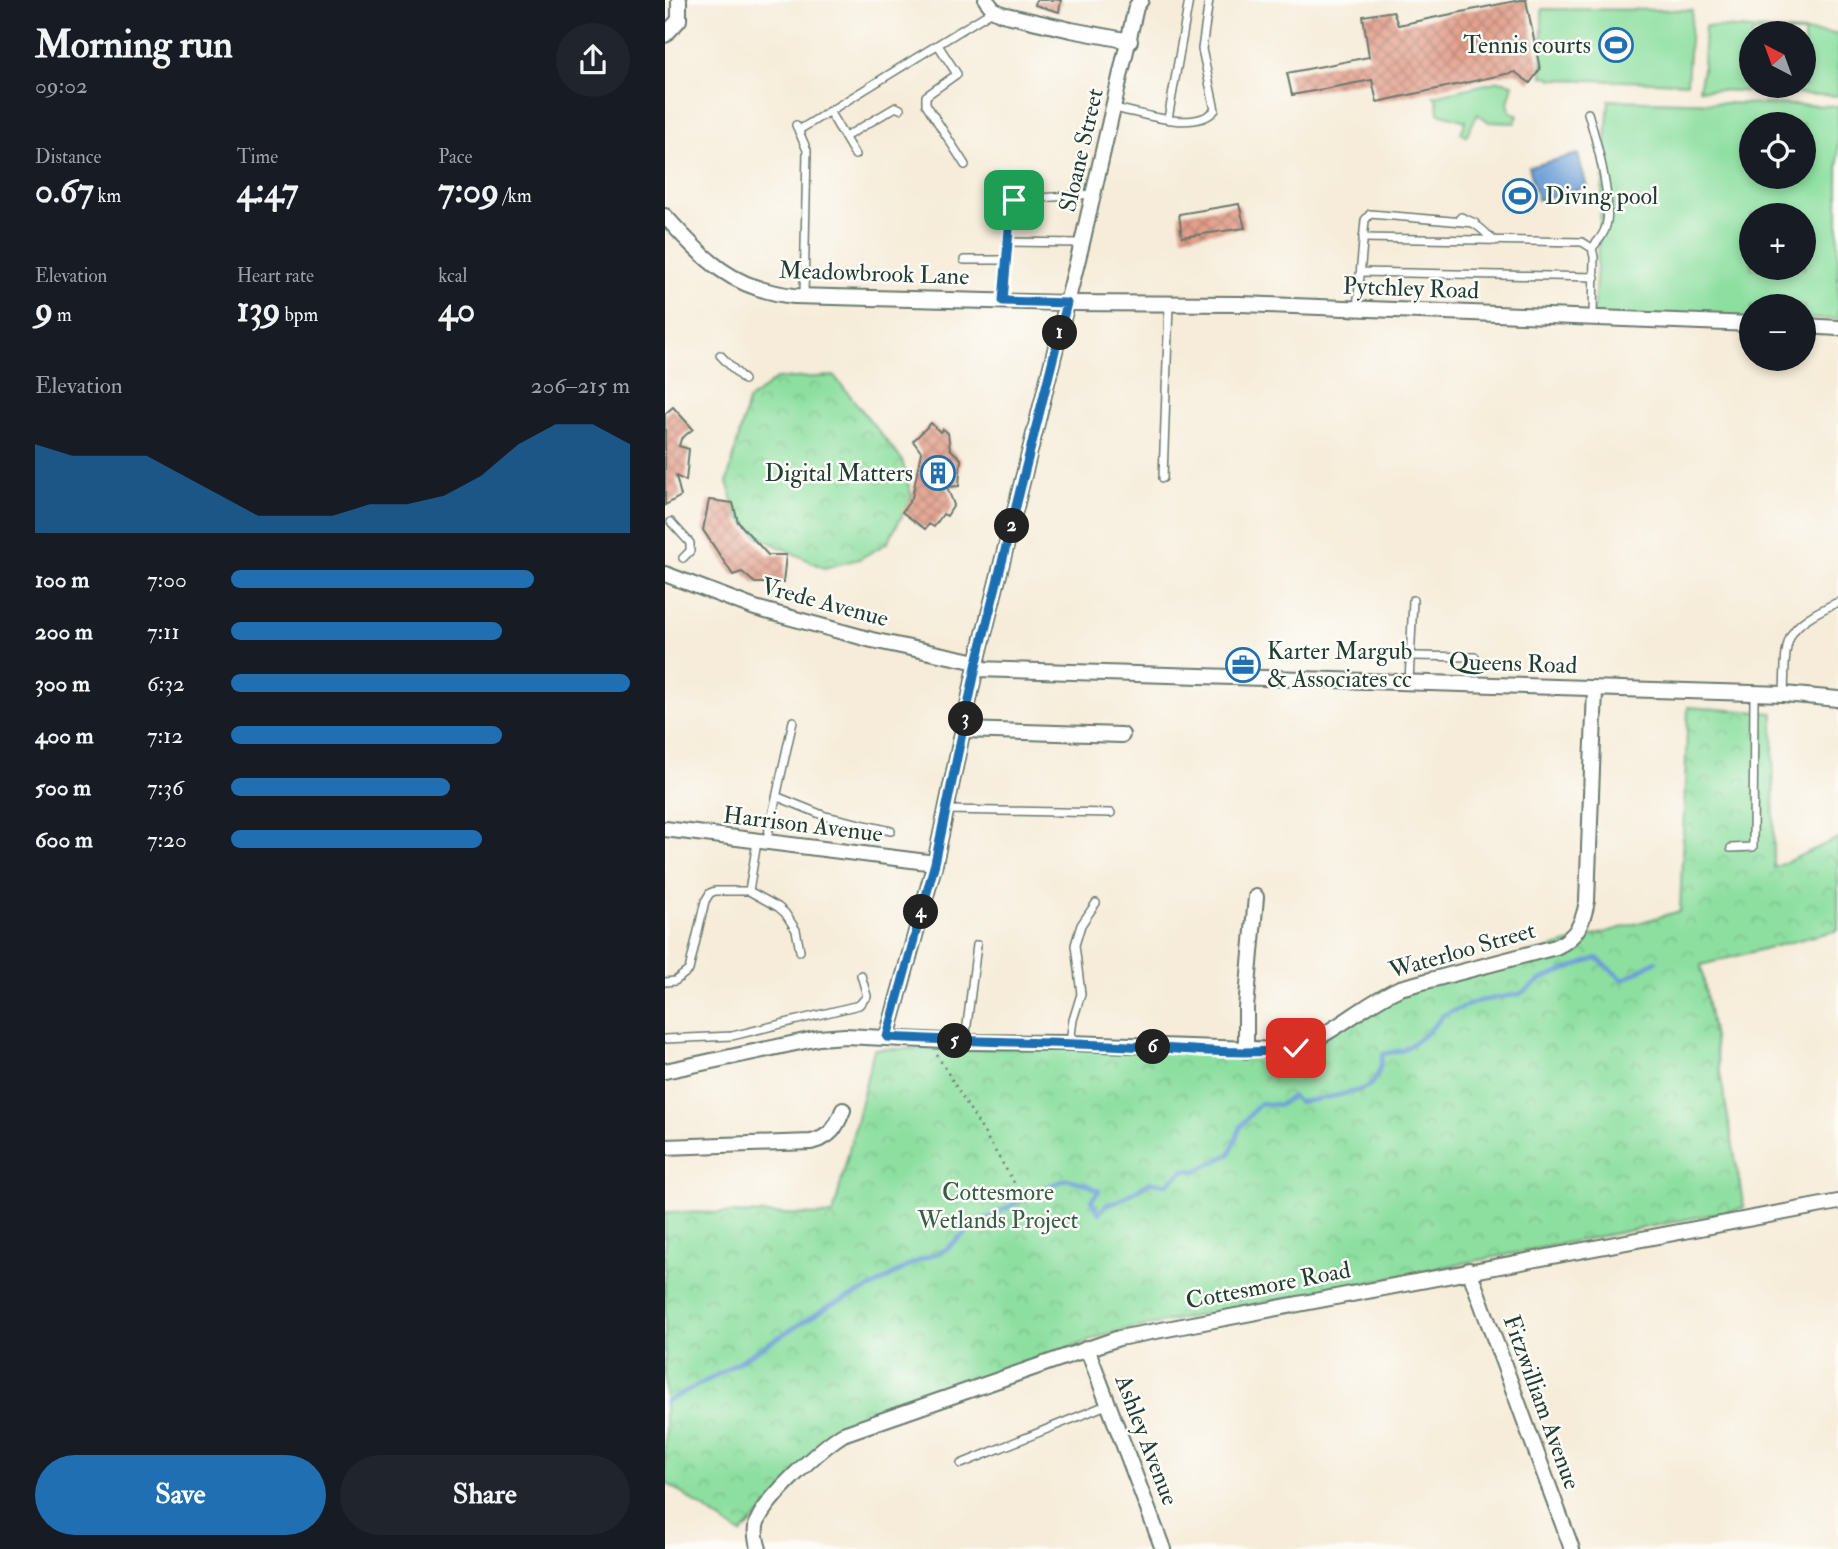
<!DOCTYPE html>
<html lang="en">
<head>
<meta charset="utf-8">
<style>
	:root { --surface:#171b24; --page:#20242c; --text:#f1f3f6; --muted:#9ea1a6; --accent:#1f6fb2 }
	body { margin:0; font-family:"IM FELL Double Pica",serif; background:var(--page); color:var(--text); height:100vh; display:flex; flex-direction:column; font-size:26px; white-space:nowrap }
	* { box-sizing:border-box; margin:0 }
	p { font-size:23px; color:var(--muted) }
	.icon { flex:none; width:38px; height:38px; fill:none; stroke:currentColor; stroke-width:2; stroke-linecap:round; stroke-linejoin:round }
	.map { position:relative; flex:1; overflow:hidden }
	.panel { display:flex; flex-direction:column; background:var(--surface); width:665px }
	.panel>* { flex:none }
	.needle { width:46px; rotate:319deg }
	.tools { position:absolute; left:1074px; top:21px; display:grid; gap:14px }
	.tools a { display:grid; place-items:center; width:77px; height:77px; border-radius:50%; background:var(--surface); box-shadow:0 4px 10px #0003; font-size:35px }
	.pin { position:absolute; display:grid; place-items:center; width:60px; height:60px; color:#fff; margin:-30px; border-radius:14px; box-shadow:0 4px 10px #0006 }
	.km { position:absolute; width:35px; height:35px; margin:-18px; border-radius:50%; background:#222; color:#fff; font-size:19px; line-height:35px; text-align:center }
	.round { display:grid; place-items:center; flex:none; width:74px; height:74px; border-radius:37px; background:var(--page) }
	.headline { display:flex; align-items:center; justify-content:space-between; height:119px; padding:0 35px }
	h1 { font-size:38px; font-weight:700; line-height:52px }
	.metrics { display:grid; grid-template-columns:repeat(3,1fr); gap:10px; height:119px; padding:7px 35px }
	.metrics div { display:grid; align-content:center }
	.metrics b { font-size:35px; font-weight:700 }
	.metrics small { font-size:19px; font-weight:400 }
	.metrics p { font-size:19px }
	.chart { height:196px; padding:14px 35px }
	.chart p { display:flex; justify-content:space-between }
	.chart svg { width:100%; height:126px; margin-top:7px; fill:var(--accent); opacity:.7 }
	.cta { display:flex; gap:14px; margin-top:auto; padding:14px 35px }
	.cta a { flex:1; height:80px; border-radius:42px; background:var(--accent); color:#fff; font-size:28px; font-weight:700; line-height:80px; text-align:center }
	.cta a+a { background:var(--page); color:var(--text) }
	ul { padding:0 35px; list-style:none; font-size:23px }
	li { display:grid; grid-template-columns:112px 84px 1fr; align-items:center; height:52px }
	li i { height:18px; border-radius:9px; background:var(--accent) }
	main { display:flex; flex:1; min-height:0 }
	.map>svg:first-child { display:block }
	.grass { fill:#8ddfa0; stroke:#568e6a; stroke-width:2; fill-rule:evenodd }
	.park { fill:url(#park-crowns); stroke:#568e6a; stroke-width:2 }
	.water { fill:#6c9ed7; stroke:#466e86; stroke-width:2 }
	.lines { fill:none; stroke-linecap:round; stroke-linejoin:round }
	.stream { stroke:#6c9ed7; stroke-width:4.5 }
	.building { fill:url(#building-cross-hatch) }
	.service-casing { stroke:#6a7a6e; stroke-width:10 }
	.minor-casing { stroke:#6a7a6e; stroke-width:18 }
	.path { stroke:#6a7a6e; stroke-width:2.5; stroke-dasharray:2 5; stroke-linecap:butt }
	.service { stroke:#fff; stroke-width:7 }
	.minor { stroke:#fff; stroke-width:14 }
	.route-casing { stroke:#fff; stroke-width:14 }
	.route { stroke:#1f6fb2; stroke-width:9 }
	.labels { text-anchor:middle; stroke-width:5; stroke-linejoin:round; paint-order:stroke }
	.poi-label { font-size:24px; fill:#1f3d34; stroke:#fdfcf7; text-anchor:end }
	.street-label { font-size:24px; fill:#1f3d34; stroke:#fdfcf7 }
	.park-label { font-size:24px; fill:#355d4a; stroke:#fdfcf7 }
</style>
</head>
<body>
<main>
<section class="panel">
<div class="headline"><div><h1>Morning run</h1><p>09:02</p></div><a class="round"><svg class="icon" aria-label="share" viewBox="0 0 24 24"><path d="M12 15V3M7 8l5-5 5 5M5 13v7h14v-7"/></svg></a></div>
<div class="metrics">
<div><p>Distance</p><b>0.67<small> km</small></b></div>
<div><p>Time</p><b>4:47</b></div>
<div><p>Pace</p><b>7:09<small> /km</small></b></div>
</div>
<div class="metrics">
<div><p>Elevation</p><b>9<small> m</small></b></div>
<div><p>Heart rate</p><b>139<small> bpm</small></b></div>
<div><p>kcal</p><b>40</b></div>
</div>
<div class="chart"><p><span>Elevation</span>206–215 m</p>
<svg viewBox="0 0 160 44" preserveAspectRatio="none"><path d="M0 44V13L10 17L20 17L30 17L40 24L50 31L60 38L70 38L80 38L90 34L100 34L110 31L120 24L130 13L140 6L150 6L160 13V44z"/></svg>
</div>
<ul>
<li><b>100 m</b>7:00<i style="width:76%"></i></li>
<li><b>200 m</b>7:11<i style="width:68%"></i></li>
<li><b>300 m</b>6:32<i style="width:100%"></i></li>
<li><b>400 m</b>7:12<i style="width:68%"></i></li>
<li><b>500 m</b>7:36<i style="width:55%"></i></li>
<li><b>600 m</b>7:20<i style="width:63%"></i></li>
</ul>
<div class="cta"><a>Save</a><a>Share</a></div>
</section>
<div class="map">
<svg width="1173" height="1549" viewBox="0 0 1173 1549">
	<defs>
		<pattern id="park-crowns" width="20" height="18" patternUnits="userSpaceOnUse" patternTransform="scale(1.75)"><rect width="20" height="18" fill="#8ddfa0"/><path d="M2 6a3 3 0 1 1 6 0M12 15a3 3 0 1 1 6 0" fill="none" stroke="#79c08a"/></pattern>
		<pattern id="building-cross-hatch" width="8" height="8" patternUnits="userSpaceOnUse" patternTransform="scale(1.75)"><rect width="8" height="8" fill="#e39f8c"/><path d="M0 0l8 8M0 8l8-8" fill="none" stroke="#b78373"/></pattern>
	</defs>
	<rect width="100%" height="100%" fill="#fdfcf7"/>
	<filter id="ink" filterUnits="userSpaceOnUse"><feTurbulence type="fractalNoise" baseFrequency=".0143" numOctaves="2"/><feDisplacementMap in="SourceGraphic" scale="14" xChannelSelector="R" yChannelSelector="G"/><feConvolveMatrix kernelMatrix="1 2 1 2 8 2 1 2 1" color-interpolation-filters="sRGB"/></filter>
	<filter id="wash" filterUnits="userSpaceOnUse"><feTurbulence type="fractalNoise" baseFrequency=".00686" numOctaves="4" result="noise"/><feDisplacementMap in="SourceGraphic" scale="28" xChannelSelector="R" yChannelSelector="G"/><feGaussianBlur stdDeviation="1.57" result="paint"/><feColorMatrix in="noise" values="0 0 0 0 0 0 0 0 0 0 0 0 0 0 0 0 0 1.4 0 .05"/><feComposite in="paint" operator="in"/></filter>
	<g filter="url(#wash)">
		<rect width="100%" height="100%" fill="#f6ecd9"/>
		<g class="grass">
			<polygon points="877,9 1027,10 1022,83 886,79 885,77 877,76"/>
			<path d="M1040 26 1173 34V96L1034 89 1038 69ZM1139 33V86H1087V33Z"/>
			<polygon points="834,81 848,84 843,103 845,111 853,116 850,123 824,122 813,114 801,136 796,133 801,121 773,113 772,100 769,96"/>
			<path d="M944 100 1173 106V319H1139V306H1087V319H928ZM1087 124H1139V177H1087ZM1087 215H1139V268H1087Z"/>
		</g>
		<g class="park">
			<polygon points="169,376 237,460 247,498 222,543 194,559 159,568 94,537 73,516 62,482 83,401 111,379"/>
			<polygon points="1023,707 1108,713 1109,868 1173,838 1173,930 1036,965 1079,1208 445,1333 177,1434 76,1534 0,1482 0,1212 168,1215 209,1049 638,1044 721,995 1015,911"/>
		</g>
		<polygon class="water" points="913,154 922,187 873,200 864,167"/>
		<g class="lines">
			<path class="stream" d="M0 1402 47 1378 166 1305 210 1286 248 1263 280 1250 306 1228 380 1187 402 1179 422 1184 434 1191 426 1200 434 1213 442 1204 452 1202 485 1182 502 1184 519 1170 531 1171 565 1154 576 1126 595 1103 615 1105 627 1096 633 1102C645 1101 698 1092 705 1085 714 1076 716 1066 718 1054L739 1050 762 1033 780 1014 814 1001 855 994 877 979 932 958 958 980 991 961"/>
		</g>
		<g id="blocks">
			<g class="building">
				<polygon points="371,0 396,0 394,12 370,5"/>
				<polygon points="855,0 861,0 875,69 865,83 850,72 712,102 707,80 627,95 622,73 704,57 698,16 728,11 733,25"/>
				<polygon points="574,204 580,228 517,237 514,214"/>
				<polygon points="8,407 28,429 16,439 14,446 24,449 21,481 11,476 16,496 0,505 0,414"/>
				<polygon points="266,423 275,432 278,429 283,433 285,449 296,459 294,486 282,487 289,505 282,516 278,514 269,527 264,524 260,529 237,512 247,498 256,452 248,441"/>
				<polygon points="44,500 68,503 73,522 103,555 121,555 118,583 90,583 77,572 68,575 38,530"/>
			</g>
		</g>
	</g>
	<g filter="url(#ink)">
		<use href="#blocks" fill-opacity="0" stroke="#6a7a6e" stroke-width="2"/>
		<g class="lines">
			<g class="service-casing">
				<g id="service">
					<polyline points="273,45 292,74 261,96 261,104 300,165"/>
					<path d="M449 108C476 113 530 133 550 110L537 49 544 0"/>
					<polyline points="164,111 190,155"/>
					<path d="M923 113C931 139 948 200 941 226 939 235 933 241 927 248"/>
					<polyline points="503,119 524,0"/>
					<polyline points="131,125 142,150 139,296"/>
					<polyline points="134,130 329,10"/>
					<polyline points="180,137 231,107 235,109"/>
					<polyline points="698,238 917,242 927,248 929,257 928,318"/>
					<polyline points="343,242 416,243"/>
					<polyline points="299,260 341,260"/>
					<polyline points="696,272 930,277"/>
					<polyline points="338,301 346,206 349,200 428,194"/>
					<path d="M692 309 700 220 705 214 810 223 796 217C810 222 819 231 829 241"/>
					<polyline points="55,355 79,380"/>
					<polyline points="498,478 504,304"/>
					<polyline points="6,522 25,543 25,551 18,558"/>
					<polyline points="747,656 810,657"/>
					<polyline points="744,682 748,600"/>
					<path d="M1119 694C1121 636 1117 628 1173 602"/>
					<polyline points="113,797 160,816 226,831"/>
					<polyline points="282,810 446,813"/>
					<polyline points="101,843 128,721"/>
					<polyline points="1066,848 1088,847 1089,693"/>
					<polyline points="84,891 92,842"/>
					<polyline points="0,982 10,981 24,970 40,901 45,893 50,891 84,891 113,907 120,913 131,930 135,951"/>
					<polyline points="0,1039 67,1036 194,1005 202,996 196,975"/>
					<polyline points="300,1041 312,945"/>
					<polyline points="405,1042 408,1020 416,994 410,945 416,925 431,903"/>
					<polyline points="296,1464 444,1404"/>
				</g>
			</g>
			<g class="minor-casing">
				<g id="minor">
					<polyline points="321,0 329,10 337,14 406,30 465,41"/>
					<polyline points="0,35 14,20 14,0"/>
					<path d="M0 216C40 260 67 289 129 296L402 303 576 304 1087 324"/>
					<polyline points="1139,326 1173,328"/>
					<polyline points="0,574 90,608 207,640 312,662"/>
					<polyline points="311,669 1119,694 1173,699"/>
					<polyline points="299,730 457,735"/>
					<polyline points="0,829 270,863"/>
					<polyline points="222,1037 270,863 312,662 417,243 471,7 476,0"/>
					<polyline points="581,1051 581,1008 591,897"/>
					<path d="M0 1071 154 1038 180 1036 300 1042 405 1043 618 1050C662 1042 694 1006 735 988L891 947C912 937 918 923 922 901L930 689"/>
					<path d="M0 1147 146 1142C166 1137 171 1128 178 1110"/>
					<polyline points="804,1270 907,1549"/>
					<polyline points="422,1348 498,1549"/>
					<path d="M94 1549C91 1540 89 1531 92 1522 101 1498 156 1448 178 1434L454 1338 1173 1202"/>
				</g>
			</g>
			<polyline class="path" points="272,1055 350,1184"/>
			<use href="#service" class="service"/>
			<use href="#minor" class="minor"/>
		</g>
	</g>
	<g class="lines" filter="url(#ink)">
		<g class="route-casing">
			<path id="route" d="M349 200 346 206 338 301 402 303 312 662 270 863 222 1037C303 1042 383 1042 464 1046 513 1048 583 1057 631 1048"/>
		</g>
		<use href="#route" class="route"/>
	</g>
	<defs>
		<g id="stadium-ring" transform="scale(1.75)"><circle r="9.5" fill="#fdfcf7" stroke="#1f6fb2" stroke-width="1.5"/><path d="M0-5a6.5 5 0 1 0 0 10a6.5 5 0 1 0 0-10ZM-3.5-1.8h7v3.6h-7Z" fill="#1f6fb2"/></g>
		<g id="building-ring" transform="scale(1.75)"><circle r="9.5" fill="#fdfcf7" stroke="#1f6fb2" stroke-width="1.5"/><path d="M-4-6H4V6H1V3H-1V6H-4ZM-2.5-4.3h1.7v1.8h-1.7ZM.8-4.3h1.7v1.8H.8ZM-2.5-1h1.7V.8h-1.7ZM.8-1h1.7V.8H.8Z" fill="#1f6fb2"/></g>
		<g id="office-ring" transform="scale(1.75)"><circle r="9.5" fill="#fdfcf7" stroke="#1f6fb2" stroke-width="1.5"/><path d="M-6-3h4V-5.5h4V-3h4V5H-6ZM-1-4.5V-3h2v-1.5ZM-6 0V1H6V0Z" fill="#1f6fb2"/></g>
	</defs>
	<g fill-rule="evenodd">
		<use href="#stadium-ring" x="951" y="45"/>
		<use href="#stadium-ring" x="855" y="196"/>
		<use href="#building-ring" x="273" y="473"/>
		<use href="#office-ring" x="578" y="665"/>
	</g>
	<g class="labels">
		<g class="poi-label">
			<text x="926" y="53">Tennis courts</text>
			<text x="880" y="204" text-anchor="start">Diving pool</text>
			<text x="248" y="481">Digital Matters</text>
			<text x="602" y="659" text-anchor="start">Karter Margub<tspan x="602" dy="28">&amp; Associates cc</tspan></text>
		</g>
		<g class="street-label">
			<text transform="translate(416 150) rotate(-77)" y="8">Sloane Street</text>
			<text transform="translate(209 273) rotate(2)" y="8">Meadowbrook Lane</text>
			<text transform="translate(746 288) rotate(2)" y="8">Pytchley Road</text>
			<text transform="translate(160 602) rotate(15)" y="8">Vrede Avenue</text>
			<text transform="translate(848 663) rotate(2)" y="8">Queens Road</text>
			<text transform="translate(138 824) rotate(7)" y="8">Harrison Avenue</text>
			<text transform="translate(797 950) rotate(-16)" y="8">Waterloo Street</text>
			<text transform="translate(603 1285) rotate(-11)" y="8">Cottesmore Road</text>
			<text transform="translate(877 1402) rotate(70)" y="8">Fitzwilliam Avenue</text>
			<text transform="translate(482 1440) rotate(69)" y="8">Ashley Avenue</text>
		</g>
		<g class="park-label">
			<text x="333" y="1200">Cottesmore<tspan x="333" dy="28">Wetlands Project</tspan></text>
		</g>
	</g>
</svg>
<div class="tools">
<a><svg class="needle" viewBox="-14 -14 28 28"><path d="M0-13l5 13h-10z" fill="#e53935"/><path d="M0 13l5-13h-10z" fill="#9ea1a6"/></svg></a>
<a><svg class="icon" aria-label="locate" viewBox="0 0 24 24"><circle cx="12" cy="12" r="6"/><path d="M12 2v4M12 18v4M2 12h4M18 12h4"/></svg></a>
<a>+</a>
<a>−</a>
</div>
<div class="pin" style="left:349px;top:200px;background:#1e9e55"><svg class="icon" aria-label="arrive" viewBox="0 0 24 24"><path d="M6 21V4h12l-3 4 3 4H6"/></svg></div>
<div class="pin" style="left:631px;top:1048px;background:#d93025"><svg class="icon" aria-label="check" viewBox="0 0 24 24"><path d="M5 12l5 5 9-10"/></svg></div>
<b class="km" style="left:395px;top:333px">1</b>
<b class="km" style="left:347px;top:526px">2</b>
<b class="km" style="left:301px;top:719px">3</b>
<b class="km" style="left:256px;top:912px">4</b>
<b class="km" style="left:290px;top:1041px">5</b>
<b class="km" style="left:488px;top:1047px">6</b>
</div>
</main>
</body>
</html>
